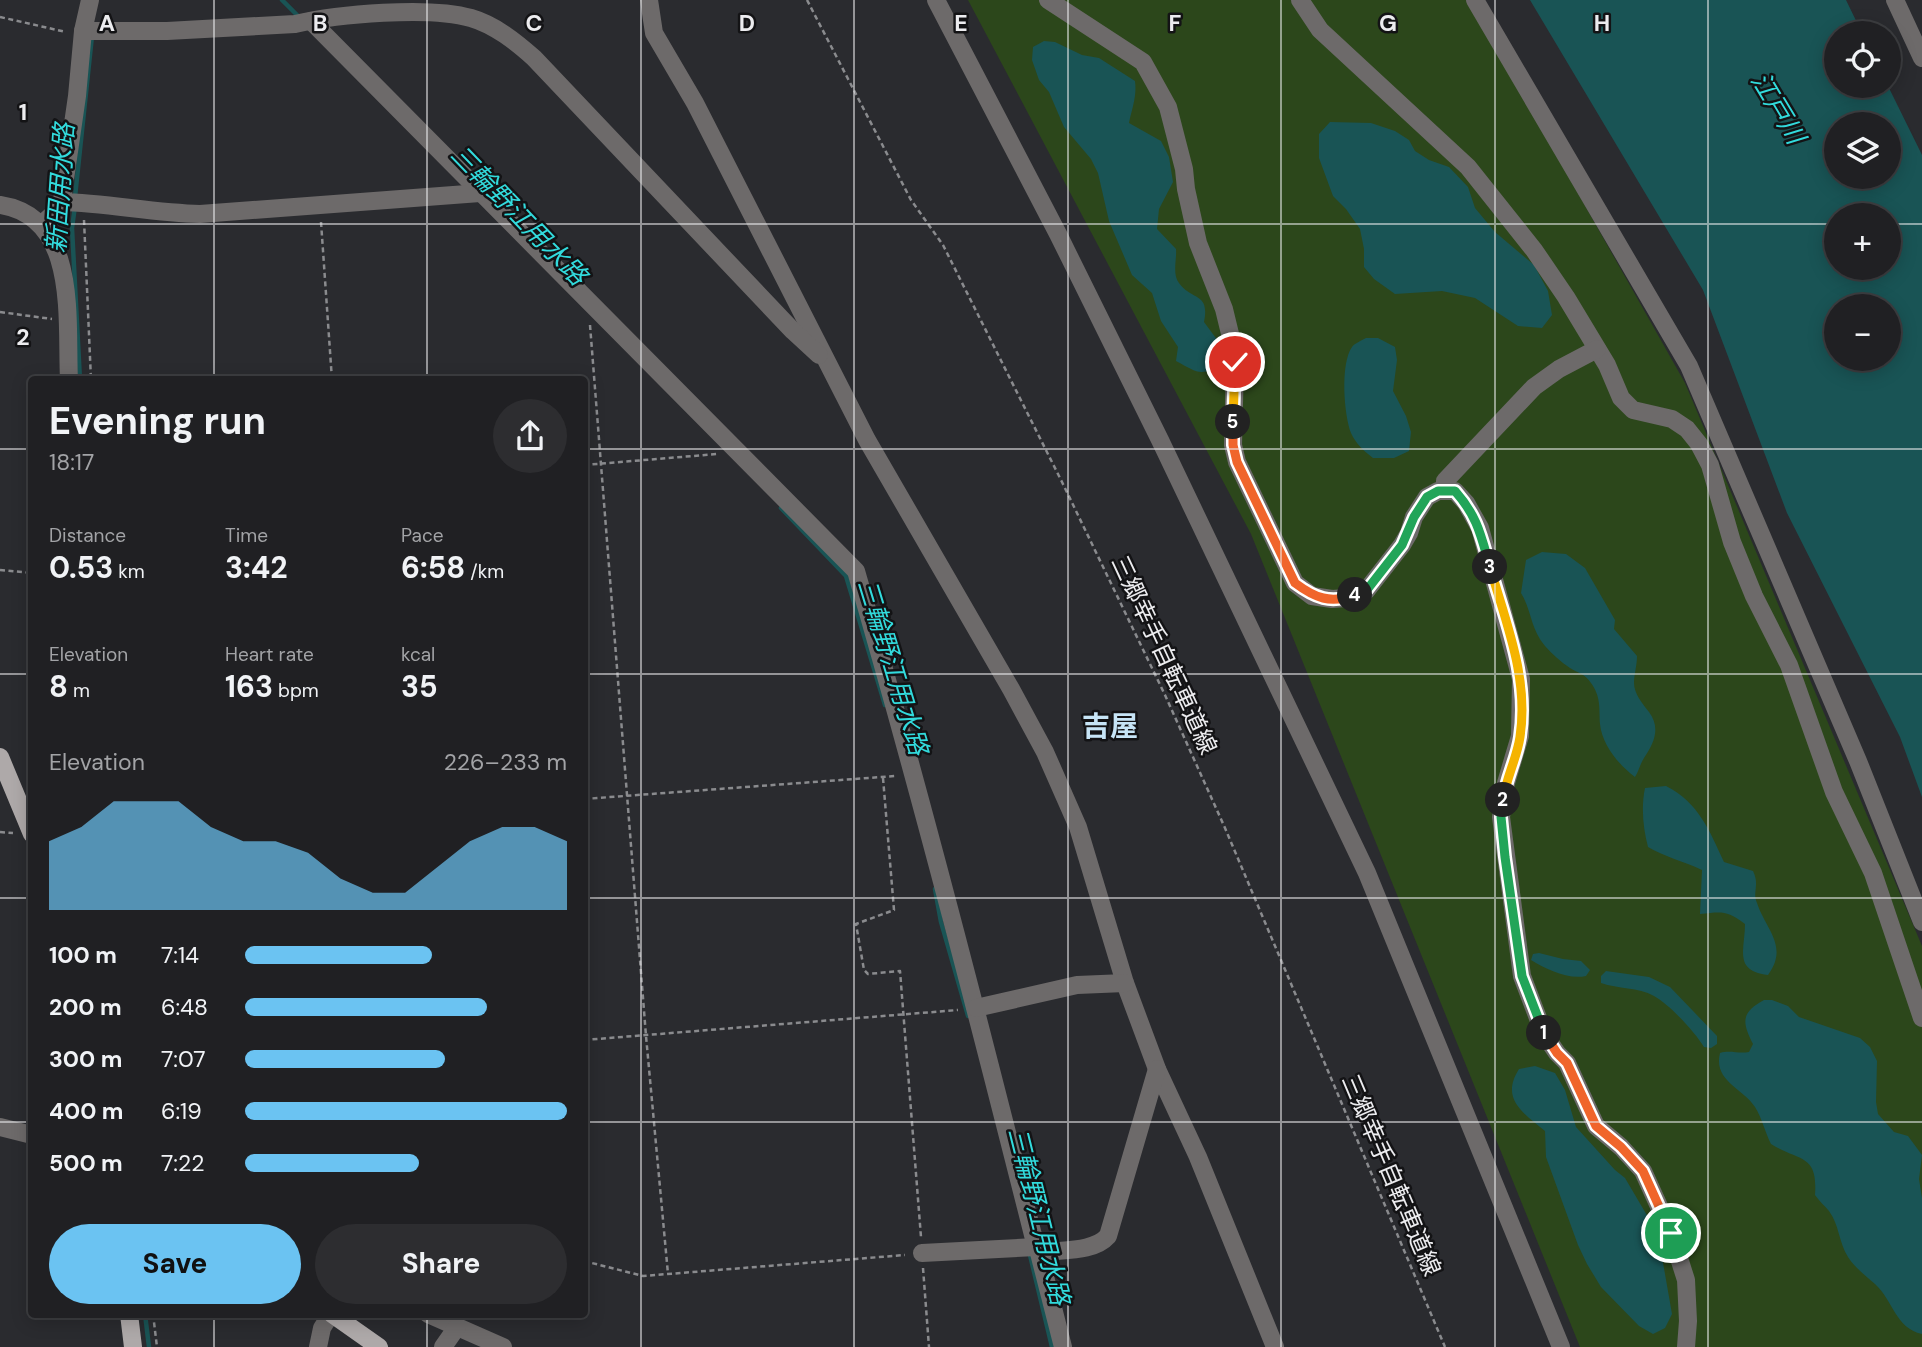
<!DOCTYPE html>
<html lang="en">
<head>
<meta charset="utf-8">
<style>
	:root { --surface:#202023; --page:#2d2d30; --text:#f1f3f6; --muted:#a2a3a6; --line:#3d3e41; --accent:#6bc3f2 }
	body { margin:0; font-family:"DM Sans","Noto Sans JP",sans-serif; background:var(--page); color:var(--text); height:100vh; display:flex; flex-direction:column; font-size:26px; white-space:nowrap }
	* { box-sizing:border-box; margin:0 }
	p { font-size:23px; color:var(--muted) }
	.icon { flex:none; width:38px; height:38px; fill:none; stroke:currentColor; stroke-width:2; stroke-linecap:round; stroke-linejoin:round }
	.map { position:relative; flex:1; overflow:hidden }
	.sheet { position:absolute; left:28px; top:376px; width:560px; height:942px; display:flex; flex-direction:column; background:var(--surface); border-radius:7px; box-shadow:0 4px 18px #0003,0 0 0 2px var(--line) }
	.sheet>* { flex:none }
	.controls { position:absolute; left:1824px; top:21px; display:grid; gap:14px }
	.controls a { display:grid; place-items:center; width:77px; height:77px; border-radius:50%; background:var(--surface); box-shadow:0 4px 18px #0003,0 0 0 2px var(--line); font-size:35px }
	.pin { position:absolute; display:grid; place-items:center; width:60px; height:60px; color:#fff; margin:-30px; border:4px solid #fff; border-radius:50%; box-shadow:0 2px 7px #0007 }
	.km { position:absolute; width:35px; height:35px; margin:-18px; border-radius:50%; background:#222; color:#fff; font-size:19px; line-height:35px; text-align:center }
	.round { display:grid; place-items:center; flex:none; width:74px; height:74px; border-radius:37px; background:var(--page) }
	.summary { display:flex; align-items:center; justify-content:space-between; height:119px; padding:0 21px }
	h1 { font-size:38px; font-weight:700; line-height:52px }
	.figures { display:grid; grid-template-columns:repeat(3,1fr); gap:10px; height:119px; padding:7px 21px }
	.figures div { display:grid; align-content:center }
	.figures b { font-size:30px; font-weight:700 }
	.figures small { font-size:19px; font-weight:400 }
	.figures p { font-size:19px }
	.chart { height:196px; padding:14px 21px }
	.chart p { display:flex; justify-content:space-between }
	.chart svg { width:100%; height:126px; margin-top:7px; fill:var(--accent); opacity:.7 }
	.cta { display:flex; gap:14px; margin-top:auto; padding:14px 21px }
	.cta a { flex:1; height:80px; border-radius:42px; background:var(--accent); color:#111; font-size:28px; font-weight:700; line-height:80px; text-align:center }
	.cta a+a { background:var(--page); color:var(--text) }
	ul { padding:0 21px; list-style:none; font-size:23px }
	li { display:grid; grid-template-columns:112px 84px 1fr; align-items:center; height:52px }
	li i { height:18px; border-radius:9px; background:var(--accent) }
	.map>svg:first-child { display:block }
	.green { fill:#2c471b }
	.water { fill:#195455; fill-rule:evenodd }
	.lines { fill:none; stroke-linecap:round; stroke-linejoin:round }
	.stream { stroke:#195455; stroke-width:4.5 }
	.path { stroke:#8a8b8e; stroke-width:2.5; stroke-dasharray:5 3.5; stroke-linecap:butt }
	.minor { stroke:#6d6a6a; stroke-width:18 }
	.major { stroke:#aea9a9; stroke-width:18 }
	.split-1-casing { stroke:#fff; stroke-width:14 }
	.split-2-casing { stroke:#fff; stroke-width:14 }
	.split-3-casing { stroke:#fff; stroke-width:14 }
	.split-4-casing { stroke:#fff; stroke-width:14 }
	.split-5-casing { stroke:#fff; stroke-width:14 }
	.split-6-casing { stroke:#fff; stroke-width:14 }
	.split-1 { stroke:#f0652b; stroke-width:9 }
	.split-2 { stroke:#22a559; stroke-width:9 }
	.split-3 { stroke:#f5b400; stroke-width:9 }
	.split-4 { stroke:#22a559; stroke-width:9 }
	.split-5 { stroke:#f0652b; stroke-width:9 }
	.split-6 { stroke:#f5b400; stroke-width:9 }
	.grid { fill:none; stroke:#ececef; stroke-width:2; stroke-opacity:0.55 }
	.labels { text-anchor:middle; stroke-width:5; stroke-linejoin:round; paint-order:stroke }
	.street-label { font-size:24px; fill:#ececef; stroke:#131315 }
	.water-label { font-size:26px; font-style:italic; fill:#32dbdd; stroke:#131315 }
	.quarter-label { font-size:28px; font-weight:bold; fill:#c6e4f6; stroke:#131315 }
	.grid-label { font-size:23px; text-anchor:middle; font-weight:bold; fill:#ececef; stroke:#131315; stroke-width:5; stroke-linejoin:round; paint-order:stroke }
</style>
</head>
<body>
<div class="map">
<svg width="1922" height="1347" viewBox="0 0 1922 1347">
	<rect width="100%" height="100%" fill="#2a2b2f"/>
	<polygon class="green" points="968,0 1469,0 1685,383 1922,946 1922,1347 1580,1347 1251,534"/>
	<g class="water">
		<path d="M1530 0H1846L1862 33H1836V86H1888L1922 155V797L1900 737 1787 513 1703 290ZM1836 124H1888V177H1836ZM1836 215H1888V268H1836ZM1836 306H1888V359H1836Z"/>
		<path d="M1044 41 1055 42 1082 55 1099 58 1135 81C1137 97 1132 108 1129 123L1161 141 1169 157 1173 182 1159 209 1157 229 1176 249C1177 259 1172 274 1179 283 1192 301 1210 292 1204 322L1221 345 1222 363C1201 378 1197 372 1176 361L1178 347 1161 321 1152 293 1132 275 1109 221 1098 173 1091 159 1064 127 1049 92 1039 80 1032 60 1033 47Z"/>
		<polygon points="1330,122 1371,123 1395,131 1409,140 1415,151 1429,160 1449,167 1468,187 1475,208 1495,232 1534,265 1548,291 1552,315 1542,328 1518,326 1475,298 1442,291 1395,294 1374,279 1364,267 1364,249 1360,229 1346,209 1333,196 1319,158 1319,134"/>
		<path d="M1366 338H1378L1395 347 1397 360 1393 391 1406 416 1411 432 1409 451 1394 458H1373C1364 451 1356 444 1351 433 1344 415 1340 364 1352 347 1355 343 1361 341 1366 338Z"/>
		<path d="M1542 552 1566 554 1585 568 1615 620 1614 629 1637 656C1637 665 1634 675 1634 683 1634 694 1643 704 1649 712 1661 728 1654 743 1644 758 1640 764 1639 771 1635 777 1619 765 1602 745 1600 724 1599 707 1601 697 1591 683 1585 674 1578 673 1570 668 1561 662 1552 654 1545 646 1530 628 1532 611 1521 593L1526 560Z"/>
		<path d="M1666 786C1699 803 1709 830 1724 862L1753 871C1760 885 1752 892 1757 903 1766 930 1789 946 1768 975 1733 971 1745 949 1745 924 1726 910 1722 912 1700 914L1702 870C1683 861 1665 857 1648 847 1643 828 1641 807 1645 788Z"/>
		<path d="M1539 953 1563 959 1581 961 1590 970 1586 976C1568 980 1546 969 1531 960L1533 954Z"/>
		<path d="M1606 971 1649 977 1670 987 1717 1036V1044L1711 1048 1704 1047C1695 1032 1669 1004 1654 996 1638 987 1618 989 1601 983V976Z"/>
		<path d="M1764 1000H1772L1788 1006 1799 1017 1860 1038 1870 1047 1877 1061 1876 1102 1878 1114 1894 1132 1908 1136 1922 1155 1919 1179 1922 1198V1334C1895 1328 1893 1300 1875 1284 1865 1275 1855 1268 1848 1257 1839 1243 1839 1224 1829 1211 1825 1206 1819 1201 1815 1195 1818 1153 1799 1162 1771 1144 1765 1132 1762 1118 1755 1107 1743 1088 1713 1081 1720 1053 1730 1050 1739 1054 1749 1052L1753 1044C1741 1021 1742 1012 1764 1000Z"/>
		<path d="M1535 1066 1555 1073 1565 1090 1576 1127 1615 1170 1625 1178 1658 1234 1672 1314 1665 1328 1653 1334 1639 1326 1601 1287 1587 1264 1578 1245 1546 1157 1545 1131C1523 1113 1500 1099 1519 1069Z"/>
	</g>
	<g class="lines">
		<g class="stream">
			<polyline points="282,0 299,17"/>
			<polyline points="75,197 92,36"/>
			<polyline points="75,206 72,228 80,380"/>
			<polyline points="781,508 846,576 885,705"/>
			<polyline points="935,889 941,922 968,1016"/>
			<polyline points="1029,1251 1052,1347"/>
			<polyline points="145,1314 149,1347"/>
		</g>
		<g class="path">
			<polyline points="807,0 911,200 943,245 1062,482 1165,695 1225,828 1445,1347"/>
			<polyline points="0,17 66,32"/>
			<polyline points="84,220 91,380"/>
			<polyline points="321,222 332,380"/>
			<polyline points="0,312 52,319"/>
			<polyline points="590,325 646,1036 668,1274"/>
			<polyline points="584,465 717,454"/>
			<polyline points="0,570 32,573"/>
			<polyline points="883,778 894,910 856,924 864,970 868,974 900,971 921,1237"/>
			<polyline points="584,799 895,776"/>
			<polyline points="0,832 13,833"/>
			<polyline points="584,1040 958,1010"/>
			<polyline points="584,1261 643,1276 905,1255"/>
			<polyline points="923,1268 929,1347"/>
			<polyline points="153,1314 157,1347"/>
		</g>
		<g class="minor">
			<polyline points="649,0 654,33 695,103 867,440 1011,689 1045,752 1078,827 1125,983 1157,1069 1198,1157 1275,1347"/>
			<polyline points="936,0 1058,234 1160,440 1367,873 1561,1347"/>
			<polyline points="1048,0 1143,62 1168,107 1184,169 1186,189 1198,243 1224,309 1232,342 1235,362 1233,445 1237,462 1295,583 1312,596 1332,599 1346,598 1366,591 1402,545 1409,533 1414,517 1427,497 1438,491 1455,491 1466,503 1480,528 1521,679 1520,736 1506,783 1501,817 1522,976 1544,1034 1557,1053 1567,1063 1596,1126 1621,1147 1643,1171 1671,1233 1686,1280 1688,1321 1686,1347"/>
			<polyline points="1300,0 1320,30 1468,167 1534,250 1566,297 1607,365 1621,398 1633,410 1672,419 1687,429 1699,444 1710,465 1732,542 1754,596 1789,665 1834,792 1873,873 1922,1018"/>
			<polyline points="1475,0 1689,366 1858,761 1922,922"/>
			<polyline points="1895,0 1922,58"/>
			<path d="M311 21 856 571C921 795 979 1021 1036 1247L1041 1252"/>
			<path d="M83 31H167L295 24C338 14 429 6 471 18 495 25 516 42 534 58L793 331 819 355"/>
			<path d="M61 202C108 203 153 213 200 214L480 193"/>
			<path d="M0 205C79 217 66 319 69 380"/>
			<polyline points="42,224 61,207 77,96 83,31 90,0"/>
			<polyline points="1445,491 1445,481 1534,387 1559,369 1597,349"/>
			<polyline points="976,1008 1077,985 1125,983"/>
			<polyline points="0,1127 32,1135"/>
			<polyline points="922,1253 1036,1247"/>
			<polyline points="428,1314 503,1347"/>
			<polyline points="318,1347 322,1328 331,1314"/>
			<polyline points="443,1347 457,1327"/>
			<path d="M1063 1347 1039 1253C1060 1249 1093 1253 1108 1236L1157 1069"/>
		</g>
		<g class="major">
			<polyline points="0,757 32,834"/>
			<polyline points="129,1314 133,1347"/>
			<polyline points="332,1314 379,1347"/>
		</g>
	</g>
	<g class="lines">
		<g class="split-1-casing">
			<polyline id="split-1" points="1544,1033 1557,1053 1567,1063 1596,1126 1621,1147 1643,1171 1671,1233"/>
		</g>
		<g class="split-2-casing">
			<polyline id="split-2" points="1503,800 1501,817 1505,857 1522,976 1544,1033"/>
		</g>
		<g class="split-3-casing">
			<path id="split-3" d="M1490 567C1506 623 1529 678 1520 737 1517 758 1506 778 1503 800"/>
		</g>
		<g class="split-4-casing">
			<path id="split-4" d="M1355 595 1366 591 1402 545 1414 517 1427 497 1438 491H1455C1478 517 1481 536 1490 567"/>
		</g>
		<g class="split-5-casing">
			<path id="split-5" d="M1233 422V445L1237 462 1295 583C1315 598 1330 604 1355 595"/>
		</g>
		<g class="split-6-casing">
			<polyline id="split-6" points="1233,422 1235,362"/>
		</g>
		<use href="#split-1" class="split-1"/>
		<use href="#split-2" class="split-2"/>
		<use href="#split-3" class="split-3"/>
		<use href="#split-4" class="split-4"/>
		<use href="#split-5" class="split-5"/>
		<use href="#split-6" class="split-6"/>
	</g>
	<path class="grid" d="M214 0V380M427 0V380M641 0V1347M854 0V1347M1068 0V1347M1281 0V1347M1495 0V1347M1708 0V1347M0 224H1836M1888 224H1922M0 449H32M584 449H1922M0 674H32M584 674H1922M0 898H32M584 898H1922M0 1122H32M584 1122H1922M214 1314V1347M427 1314V1347"/>
	<g class="labels">
		<g class="street-label">
			<text transform="translate(1164 655) rotate(65)" y="8">三郷幸手自転車道線</text>
			<text transform="translate(1391 1175) rotate(67)" y="8">三郷幸手自転車道線</text>
		</g>
		<g class="water-label">
			<text transform="translate(1778 108) rotate(59)" y="9">江戸川</text>
			<text transform="translate(60 188) rotate(-86)" y="9">新田用水路</text>
			<text transform="translate(519 215) rotate(46)" y="9">三輪野江用水路</text>
			<text transform="translate(893 667) rotate(73)" y="9">三輪野江用水路</text>
			<text transform="translate(1039 1216) rotate(76)" y="9">三輪野江用水路</text>
		</g>
		<g class="quarter-label">
			<text x="1110" y="736">吉屋</text>
		</g>
	</g>
	<g class="grid-label">
		<text x="107" y="31">A</text>
		<text x="320" y="31">B</text>
		<text x="534" y="31">C</text>
		<text x="747" y="31">D</text>
		<text x="961" y="31">E</text>
		<text x="1175" y="31">F</text>
		<text x="1388" y="31">G</text>
		<text x="1602" y="31">H</text>
		<text x="23" y="120">1</text>
		<text x="23" y="345">2</text>
	</g>
</svg>
<div class="controls">
<a><svg class="icon" aria-label="locate" viewBox="0 0 24 24"><circle cx="12" cy="12" r="6"/><path d="M12 2v4M12 18v4M2 12h4M18 12h4"/></svg></a>
<a><svg class="icon" aria-label="layers" viewBox="0 0 24 24"><path d="M12 4l9 5-9 5-9-5zM3 14l9 5 9-5"/></svg></a>
<a>+</a>
<a>−</a>
</div>
<div class="pin" style="left:1671px;top:1233px;background:#1e9e55"><svg class="icon" aria-label="arrive" viewBox="0 0 24 24"><path d="M6 21V4h12l-3 4 3 4H6"/></svg></div>
<div class="pin" style="left:1235px;top:362px;background:#d93025"><svg class="icon" aria-label="check" viewBox="0 0 24 24"><path d="M5 12l5 5 9-10"/></svg></div>
<b class="km" style="left:1544px;top:1033px">1</b>
<b class="km" style="left:1503px;top:800px">2</b>
<b class="km" style="left:1490px;top:567px">3</b>
<b class="km" style="left:1355px;top:595px">4</b>
<b class="km" style="left:1233px;top:422px">5</b>
<section class="sheet">
<div class="summary"><div><h1>Evening run</h1><p>18:17</p></div><a class="round"><svg class="icon" aria-label="share" viewBox="0 0 24 24"><path d="M12 15V3M7 8l5-5 5 5M5 13v7h14v-7"/></svg></a></div>
<div class="figures">
<div><p>Distance</p><b>0.53<small> km</small></b></div>
<div><p>Time</p><b>3:42</b></div>
<div><p>Pace</p><b>6:58<small> /km</small></b></div>
</div>
<div class="figures">
<div><p>Elevation</p><b>8<small> m</small></b></div>
<div><p>Heart rate</p><b>163<small> bpm</small></b></div>
<div><p>kcal</p><b>35</b></div>
</div>
<div class="chart"><p><span>Elevation</span>226–233 m</p>
<svg viewBox="0 0 160 44" preserveAspectRatio="none"><path d="M0 44V20L10 15L20 6L30 6L40 6L50 15L60 20L70 20L80 24L90 33L100 38L110 38L120 29L130 20L140 15L150 15L160 20V44z"/></svg>
</div>
<ul>
<li><b>100 m</b>7:14<i style="width:58%"></i></li>
<li><b>200 m</b>6:48<i style="width:75%"></i></li>
<li><b>300 m</b>7:07<i style="width:62%"></i></li>
<li><b>400 m</b>6:19<i style="width:100%"></i></li>
<li><b>500 m</b>7:22<i style="width:54%"></i></li>
</ul>
<div class="cta"><a>Save</a><a>Share</a></div>
</section>
</div>
</body>
</html>
